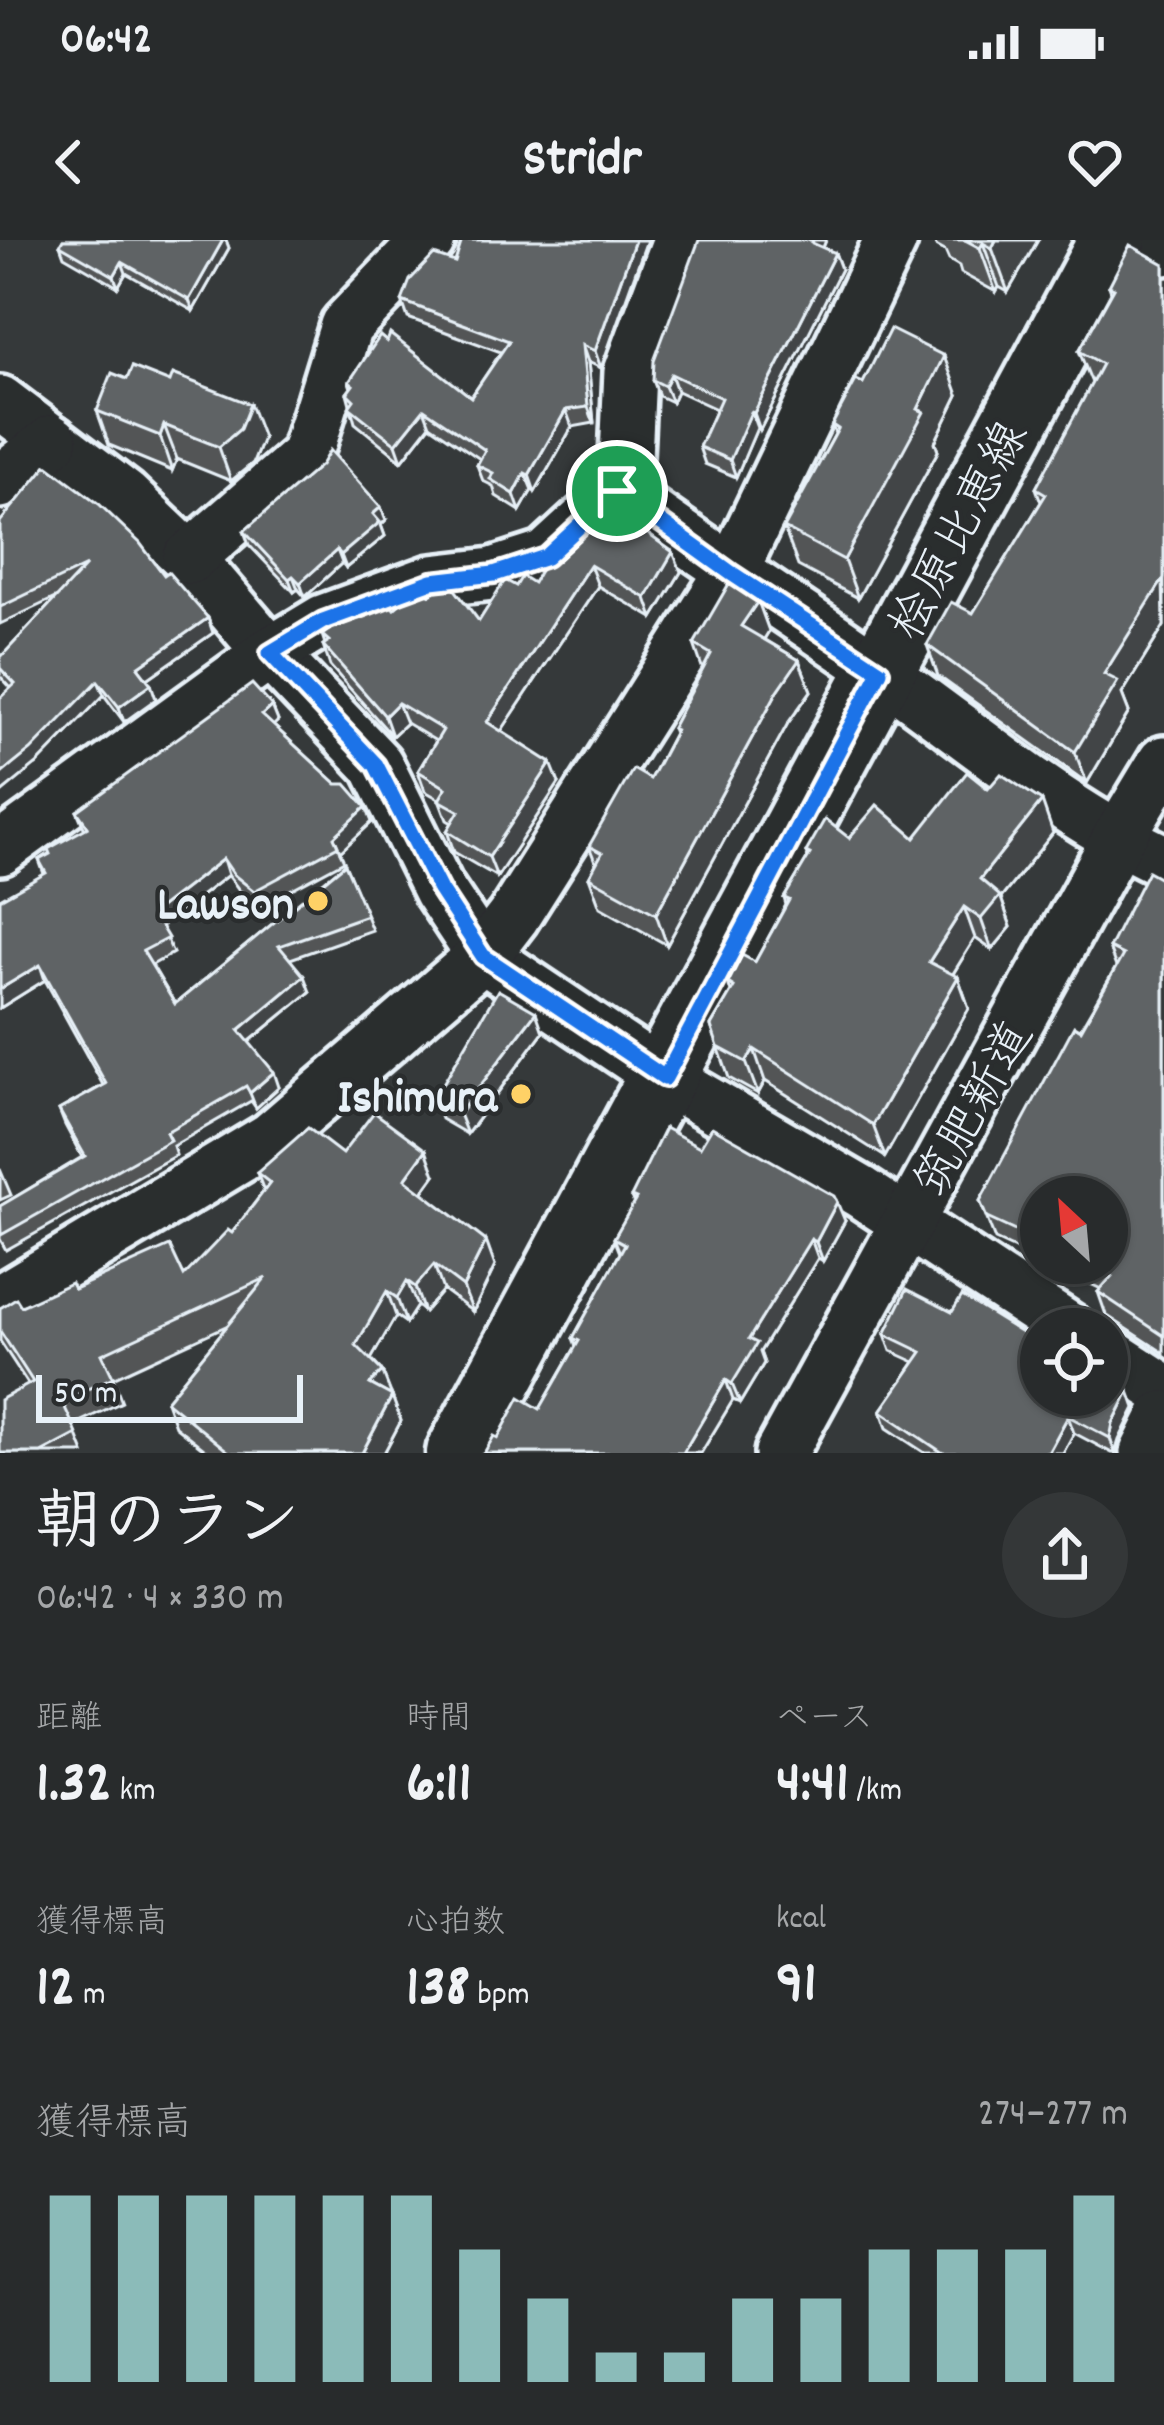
<!DOCTYPE html>
<html lang="ja">
<head>
<meta charset="utf-8">
<style>
	:root { --surface:#282b2c; --page:#343738; --text:#f1f3f6; --muted:#a5a7a9; --line:#444748; --accent:#8bbbb9 }
	body { margin:0; font-family:Dekko,"Klee One",sans-serif; background:var(--page); color:var(--text); height:100vh; display:flex; flex-direction:column; font-size:45px; white-space:nowrap }
	* { box-sizing:border-box; margin:0 }
	p { font-size:39px; color:var(--muted) }
	.icon { flex:none; width:66px; height:66px; fill:none; stroke:currentColor; stroke-width:2; stroke-linecap:round; stroke-linejoin:round }
	.map { position:relative; height:1213px; overflow:hidden }
	.details { display:flex; flex-direction:column; background:var(--surface); flex:1 }
	.details>* { flex:none }
	.needle { width:78px; rotate:334deg }
	.fabs { position:absolute; left:1020px; top:936px; display:grid; gap:24px }
	.fabs a { display:grid; place-items:center; width:108px; height:108px; border-radius:50%; background:var(--surface); box-shadow:0 3px 9px #0004,0 0 0 3px var(--line); font-size:60px }
	.scale { position:absolute; left:36px; bottom:30px; width:267px; box-sizing:border-box; padding-left:12px; border:6px solid #e8f1f8; border-top:0; font-size:33px; line-height:42px; white-space:nowrap; color:#e8f1f8; -webkit-text-stroke:9px #2a2d2e; paint-order:stroke }
	.pin { position:absolute; display:grid; place-items:center; width:102px; height:102px; color:#fff; margin:-51px; border:6px solid #fff; border-radius:50%; box-shadow:0 3px 12px #0007 }
	.round { display:grid; place-items:center; flex:none; width:126px; height:126px; border-radius:63px; background:var(--page) }
	.head { display:flex; align-items:center; justify-content:space-between; height:204px; padding:0 36px }
	h1 { font-size:66px; font-weight:800; line-height:90px }
	.stats { display:grid; grid-template-columns:repeat(3,1fr); gap:18px; height:204px; padding:12px 36px }
	.stats div { display:grid; align-content:center }
	.stats b { font-size:60px; font-weight:800 }
	.stats small { font-size:33px; font-weight:400 }
	.stats p { font-size:33px }
	.chart { height:336px; padding:24px 36px }
	.chart p { display:flex; justify-content:space-between }
	.chart svg { width:100%; height:216px; margin-top:12px; stroke:var(--accent); stroke-width:6 }
	.status { display:flex; justify-content:space-between; align-items:center; height:84px; padding:0 60px; background:var(--surface); direction:ltr }
	.status svg { height:33px; fill:currentColor }
	header { display:flex; justify-content:space-between; align-items:center; height:156px; padding:0 36px; background:var(--surface); font-size:54px; font-weight:800 }
	.map>svg:first-child { display:block }
	.lines { fill:none; stroke-linecap:round; stroke-linejoin:round }
	.minor-casing { stroke:#e8f1f8; stroke-width:60 }
	.major-casing { stroke:#e8f1f8; stroke-width:75 }
	.minor { stroke:#2a2d2e; stroke-width:51 }
	.major { stroke:#2a2d2e; stroke-width:66 }
	.wall { fill:#525557; stroke:#e8f1f8; stroke-width:3 }
	.shaded-wall { fill:#424547; stroke:#e8f1f8; stroke-width:3 }
	.building { fill:#5f6365; stroke:#e8f1f8; stroke-width:3 }
	.route-casing { stroke:#fff; stroke-width:24 }
	.route { stroke:#1a73e8; stroke-width:15 }
	.poi-dot { fill:#ffd166; stroke:#2a2d2e; stroke-width:4.5 }
	.labels { text-anchor:middle; stroke-width:9; stroke-linejoin:round; paint-order:stroke }
	.street-label { font-size:48px; fill:#e8f1f8; stroke:#2a2d2e }
	.poi-label { font-size:48px; font-weight:bold; fill:#e8f1f8; stroke:#2a2d2e; text-anchor:end }
</style>
</head>
<body>
<div class="status"><b>06:42</b><svg viewBox="0 0 49 12"><path d="M0 12V9h3v3zM5 12V6h3v6zM10 12V3h3v9zM15 12V0h3v12zM26 1h20v11H26zM47 4h2v5h-2z"/></svg></div>
<header><svg class="icon" aria-label="back" viewBox="0 0 24 24"><path d="M15 5l-7 7 7 7"/></svg>Stridr<svg class="icon" aria-label="heart" viewBox="0 0 24 24"><path d="M12 20l-8-8c-3-5 5-10 8-4 3-6 11-1 8 4z"/></svg></header>
<div class="map">
<svg width="1164" height="1213" viewBox="0 0 1164 1213">
	<rect width="100%" height="100%" fill="#35393a"/>
	<filter id="ink" filterUnits="userSpaceOnUse"><feTurbulence type="fractalNoise" baseFrequency=".00833" numOctaves="2"/><feDisplacementMap in="SourceGraphic" scale="24" xChannelSelector="R" yChannelSelector="G"/><feConvolveMatrix kernelMatrix="1 2 1 2 8 2 1 2 1" color-interpolation-filters="sRGB"/></filter>
	<g filter="url(#ink)">
		<g class="lines">
			<g class="minor-casing">
				<g id="minor">
					<polyline points="1157,0 1164,9"/>
					<polyline points="0,162 124,256 189,318 270,413 377,525 439,650 483,716 665,838 861,952 1069,1089"/>
					<polyline points="0,242 52,201"/>
					<path d="M618 251C704 314 795 371 882 433 975 498 1061 573 1164 621"/>
					<polyline points="189,318 306,216 346,86 429,0"/>
					<polyline points="0,609 270,413 323,381 432,341 493,334 546,317 618,251 626,217 630,132 679,0"/>
					<polyline points="0,1061 271,898 483,716 513,677 731,333 891,0"/>
					<polyline points="1107,1113 1164,1150"/>
					<polyline points="781,1213 1117,600 1164,522"/>
					<polyline points="1146,1213 1164,1177"/>
				</g>
			</g>
			<g class="major-casing">
				<polyline id="major" points="460,1213 1113,0"/>
			</g>
			<use href="#minor" class="minor"/>
			<use href="#major" class="major"/>
		</g>
		<g class="wall">
			<polygon points="63,0 226,0 229,8 193,71 126,33 118,47 64,16 60,5"/>
			<polygon points="647,0 601,128 588,122 594,183 572,187 535,252 532,250 520,271 496,256 493,246 483,241 477,225 480,219 430,185 402,221 355,183 347,153 351,148 349,142 471,157 501,112 408,78 402,61 455,22"/>
			<polygon points="826,0 823,8 835,13 841,29 760,190 757,188 736,237 705,224 699,207 716,169 677,151 672,162 659,156 653,140"/>
			<polygon points="934,0 1038,0 1008,52 999,47 996,52 961,33 959,26 949,20 945,11 936,6"/>
			<polygon points="1164,24 1164,386 1122,454 1129,472 1087,543 938,436 927,405 973,373 1041,262 1036,248 1092,143 1079,111 1111,52 1109,46"/>
			<polygon points="863,143 958,155 935,202 938,211 858,358 798,326 784,288 835,194 832,185"/>
			<polygon points="97,171 263,198 253,223 231,241 177,219 172,231 109,205"/>
			<polygon points="386,280 381,285 385,296 346,328 342,323 305,357 298,349 294,352 249,305 244,291"/>
			<polygon points="0,282 164,335 208,378 213,393 147,439 156,459 124,482 104,455 37,524 11,448 0,436 0,418 57,357 0,384"/>
			<polygon points="559,319 681,332 653,378 598,346 501,491 559,543 497,637 454,612 447,591 452,583 447,580 439,559 425,551 418,531 436,501 406,483 392,496 330,426 323,405 325,404 322,395 430,355 479,381 516,346 533,343"/>
			<polygon points="758,361 769,391 764,399 799,420 811,451 788,483 667,705 600,667 589,637 596,624 589,606 650,539 674,493 672,488 703,430 694,404"/>
			<polygon points="272,466 278,481 273,485 337,544 366,567 372,582 340,612 344,621 260,666 239,650 228,635 161,686 173,713 152,725 175,764 345,624 372,690 290,719 310,752 249,802 279,847 256,868 251,861 173,906 176,915 6,1010 0,999 0,966 82,917 65,885 59,870 103,845 45,740 0,768 44,634 39,620 85,590 77,571"/>
			<polygon points="988,549 1053,593 1001,658 1011,687 992,710 975,698 953,734 958,737 969,768 885,917 765,841 758,854 729,838 711,786 731,752 728,743 755,722 786,665 784,658 808,618 806,612 849,598 915,598"/>
			<polygon points="1164,640 1164,1113 1106,1075 1098,1052 1101,1049 1045,1023 1107,1023 1041,957 1041,1021 995,1000 980,961 1116,727 1109,708"/>
			<polygon points="543,792 467,894 441,879 434,859"/>
			<polygon points="700,907 845,981 823,1021 818,1018 760,1112 764,1123 740,1163 733,1160 701,1213 484,1213 540,1169 576,1106 573,1098 620,1013 614,998 634,964 631,957"/>
			<polygon points="342,914 435,935 422,953 495,1026 473,1072 443,1050 424,1072 417,1066 406,1083 396,1076 371,1119 382,1131 401,1181 384,1213 209,1213 175,1186 166,1161 228,1085 113,1138 122,1162 73,1185 84,1213 0,1213 28,1144 0,1101 0,1068 21,1066 74,1049 184,1036 232,993 264,951 257,933"/>
			<polygon points="0,929 11,955 0,960"/>
			<polygon points="885,1094 1135,1168 1119,1200 1117,1213 1112,1213 1074,1193 1063,1213 925,1213 887,1188 881,1171 915,1122 891,1111"/>
		</g>
		<g class="shaded-wall">
			<polygon points="223,0 226,0 229,8 193,71 189,60"/>
			<polygon points="635,0 647,0 601,128 595,111"/>
			<polygon points="813,0 826,0 818,20 812,3"/>
			<polygon points="996,0 1038,0 1008,52 992,8"/>
			<polygon points="983,3 999,47 996,52 980,8"/>
			<polygon points="835,13 841,29 760,190 754,173"/>
			<polygon points="122,22 126,33 118,47 114,36"/>
			<polygon points="582,105 588,122 594,183 588,167"/>
			<polygon points="944,116 958,155 935,202 938,211 858,358 844,320"/>
			<polygon points="671,134 677,151 672,162 665,146"/>
			<polygon points="250,164 263,198 253,223 231,241 219,207"/>
			<polygon points="424,169 430,185 402,221 396,204"/>
			<polygon points="566,170 572,187 535,252 529,235"/>
			<polygon points="751,172 757,188 736,237 730,220"/>
			<polygon points="164,185 177,219 172,231 160,196"/>
			<polygon points="525,233 532,250 520,271 514,254"/>
			<polygon points="381,267 386,280 381,285 385,296 346,328 341,315 373,274"/>
			<polygon points="337,310 342,323 305,357 300,343"/>
			<polygon points="673,312 681,332 653,378 646,358"/>
			<polygon points="590,325 598,346 494,502 487,482"/>
			<polygon points="293,336 298,349 294,352 289,339"/>
			<polygon points="1163,337 1164,386 1122,454 1129,472 1087,543 1075,512 1104,434"/>
			<polygon points="758,361 769,391 753,417 741,386"/>
			<polygon points="208,378 213,393 143,442 138,427"/>
			<polygon points="799,420 811,451 788,483 667,705 656,674 777,452"/>
			<polygon points="98,441 104,455 37,524 0,554 0,535"/>
			<polygon points="151,444 156,459 124,482 119,467"/>
			<polygon points="398,463 406,483 392,496 385,476"/>
			<polygon points="272,466 278,481 268,491 262,475"/>
			<polygon points="551,523 559,543 497,637 489,617"/>
			<polygon points="1042,561 1053,593 1001,658 1011,687 992,710 981,679 980,639"/>
			<polygon points="366,567 372,582 340,612 334,597"/>
			<polygon points="223,619 228,635 159,688 153,673"/>
			<polygon points="964,667 975,698 941,753 929,722"/>
			<polygon points="40,725 45,740 0,768 0,749"/>
			<polygon points="304,736 310,752 245,805 239,790"/>
			<polygon points="958,737 969,768 885,917 873,885"/>
			<polygon points="536,772 543,792 467,894 459,874"/>
			<polygon points="754,809 765,841 758,854 746,822"/>
			<polygon points="274,832 279,847 256,868 250,853"/>
			<polygon points="426,910 435,935 414,964 405,939"/>
			<polygon points="837,962 845,981 823,1021 816,1002"/>
			<polygon points="811,999 818,1018 760,1112 764,1123 740,1163 732,1144 749,1099"/>
			<polygon points="486,1001 495,1026 473,1072 463,1047"/>
			<polygon points="434,1025 443,1050 424,1072 415,1047"/>
			<polygon points="407,1041 417,1066 406,1083 397,1058"/>
			<polygon points="387,1051 396,1076 365,1130 356,1105"/>
			<polygon points="382,1131 392,1156 370,1144"/>
			<polygon points="726,1140 733,1160 701,1213 683,1213"/>
			<polygon points="1129,1151 1135,1168 1119,1200 1115,1213 1110,1198 1113,1183"/>
			<polygon points="392,1156 401,1181 384,1213 362,1213"/>
			<polygon points="1068,1176 1074,1193 1063,1213 1048,1213"/>
		</g>
		<g class="building">
			<polygon points="63,0 223,0 189,60 122,22 114,36 60,5"/>
			<polygon points="462,0 635,0 595,111 582,105 588,167 566,170 529,235 525,233 514,254 490,239 493,233 477,225 485,210 424,169 396,204 349,167 354,160 347,153 353,145 349,142 380,96 387,102 390,94 471,157 509,101 402,61 410,40 434,15 455,22"/>
			<polygon points="699,0 813,0 812,3 835,13 754,173 751,172 730,220 699,207 721,158 671,134 665,146 653,140 654,121"/>
			<polygon points="965,0 996,0 992,8 983,3 980,8"/>
			<polygon points="1130,5 1164,24 1164,338 1104,434 1118,441 1075,512 927,405 951,362 973,373 1046,254 1036,248 1102,124 1079,111 1114,48 1109,46"/>
			<polygon points="890,89 944,116 918,169 924,172 844,320 784,288 838,189 832,185 856,140 863,143"/>
			<polygon points="132,127 170,142 173,134 250,164 240,189 219,207 164,185 160,196 97,171 112,133 127,139"/>
			<polygon points="330,210 381,267 373,274 380,282 341,315 337,310 300,343 293,336 289,339 244,291 321,225"/>
			<polygon points="47,225 99,264 140,303 164,335 168,332 208,378 138,427 151,444 119,467 98,441 31,510 0,535 0,458 15,444 0,428 0,418 86,326 0,367 0,282"/>
			<polygon points="613,269 673,312 646,358 590,325 487,482 551,523 489,617 447,591 459,571 439,560 446,548 418,531 443,490 398,463 385,476 323,405 329,401 322,395 333,387 391,365 394,369 403,361 428,352 430,355 436,350 454,348 479,381 505,340 516,346 522,336 533,343 542,327 559,319"/>
			<polygon points="730,342 758,361 741,386 799,420 777,452 656,674 589,637 602,613 589,606 633,529 650,539 676,490 672,488 711,414 694,404"/>
			<polygon points="252,444 272,466 262,475 337,544 346,544 366,567 334,597 338,606 254,651 234,635 223,619 153,673 168,698 143,711 175,764 345,624 367,675 279,706 304,736 239,790 274,832 250,853 246,846 166,892 170,900 1,995 0,966 85,916 59,870 106,844 40,725 0,749 0,659 46,633 39,620 50,614 48,609 88,587 77,571"/>
			<polygon points="967,532 988,549 1001,534 1042,561 980,639 1000,656 981,679 964,667 929,722 958,737 873,885 754,809 746,822 718,807 711,786 734,747 728,743 742,715 755,722 789,660 784,658 810,614 806,612 825,579 849,598 877,565 915,598"/>
			<polygon points="1148,631 1164,640 1164,1096 1098,1052 1112,1036 1084,1023 1107,1023 1107,957 1041,957 1041,1003 987,978 980,961 1074,786 1081,790 1123,715 1109,708"/>
			<polygon points="498,750 536,772 459,874 434,859"/>
			<polygon points="374,872 426,910 405,939 486,1001 463,1047 434,1025 415,1047 407,1041 397,1058 387,1051 356,1105 382,1131 370,1144 392,1156 362,1213 230,1213 166,1161 266,1038 102,1114 113,1137 62,1161 77,1194 41,1213 0,1213 0,1160 33,1142 0,1091 0,1068 16,1058 21,1066 71,1043 74,1049 170,1006 184,1036 228,990 232,993 270,943 257,933 308,888 342,914"/>
			<polygon points="712,887 834,956 837,962 816,1002 811,999 749,1099 757,1103 732,1144 726,1140 683,1213 484,1213 494,1196 498,1198 520,1157 540,1169 579,1101 573,1098 625,1004 614,998 636,959 631,957 665,888 700,907"/>
			<polygon points="907,1049 952,1072 962,1056 1041,1105 1041,1155 1107,1155 1107,1140 1129,1151 1113,1183 1110,1198 1068,1176 1048,1213 943,1213 881,1171 922,1112 885,1094"/>
		</g>
	</g>
	<g class="lines" filter="url(#ink)">
		<g class="route-casing">
			<polygon id="route" points="617,251 731,333 880,431 665,838 483,716 440,650 376,525 270,413 323,381 432,341 494,334 546,317"/>
		</g>
		<use href="#route" class="route"/>
	</g>
	<g class="poi-dot">
		<circle cx="318" cy="661" r="12"/>
		<circle cx="521" cy="854" r="12"/>
	</g>
	<g class="labels">
		<g class="street-label">
			<text transform="translate(956 289) rotate(-62)" y="17">桧原比恵線</text>
			<text transform="translate(971 867) rotate(-61)" y="17">筑肥新道</text>
		</g>
		<g class="poi-label">
			<text x="294" y="678">Lawson</text>
			<text x="497" y="871">Ishimura</text>
		</g>
	</g>
</svg>
<div class="fabs">
<a><svg class="needle" viewBox="-14 -14 28 28"><path d="M0-13l5 13h-10z" fill="#e53935"/><path d="M0 13l5-13h-10z" fill="#a5a7a9"/></svg></a>
<a><svg class="icon" aria-label="locate" viewBox="0 0 24 24"><circle cx="12" cy="12" r="6"/><path d="M12 2v4M12 18v4M2 12h4M18 12h4"/></svg></a>
</div>
<div class="scale">50 m</div>
<div class="pin" style="left:617px;top:251px;background:#1e9e55"><svg class="icon" aria-label="arrive" viewBox="0 0 24 24"><path d="M6 21V4h12l-3 4 3 4H6"/></svg></div>
</div>
<section class="details">
<div class="head"><div><h1>朝のラン</h1><p>06:42 · 4 × 330 m</p></div><a class="round"><svg class="icon" aria-label="share" viewBox="0 0 24 24"><path d="M12 15V3M7 8l5-5 5 5M5 13v7h14v-7"/></svg></a></div>
<div class="stats">
<div><p>距離</p><b>1.32<small> km</small></b></div>
<div><p>時間</p><b>6:11</b></div>
<div><p>ペース</p><b>4:41<small> /km</small></b></div>
</div>
<div class="stats">
<div><p>獲得標高</p><b>12<small> m</small></b></div>
<div><p>心拍数</p><b>138<small> bpm</small></b></div>
<div><p>kcal</p><b>91</b></div>
</div>
<div class="chart"><p><span>獲得標高</span>274–277 m</p>
<svg viewBox="0 0 160 44" preserveAspectRatio="none"><path d="M5 44V6M15 44V6M25 44V6M35 44V6M45 44V6M55 44V6M65 44V17M75 44V27M85 44V38M95 44V38M105 44V27M115 44V27M125 44V17M135 44V17M145 44V17M155 44V6"/></svg>
</div>
</section>
</body>
</html>
